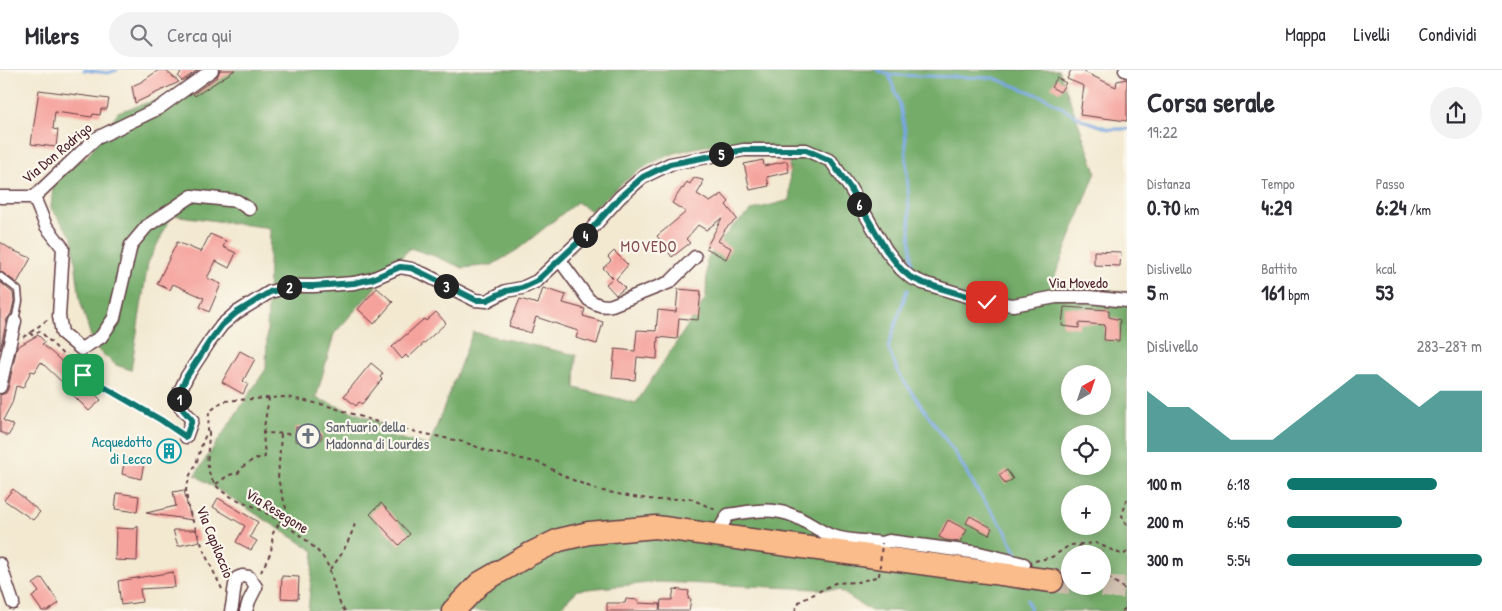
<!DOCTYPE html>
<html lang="it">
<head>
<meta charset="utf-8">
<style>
	:root { --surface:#fff; --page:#f2f2f3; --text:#2b2b33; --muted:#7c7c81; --line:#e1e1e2; --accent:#0f766e }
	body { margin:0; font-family:"Patrick Hand",sans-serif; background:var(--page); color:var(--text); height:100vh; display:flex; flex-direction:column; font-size:19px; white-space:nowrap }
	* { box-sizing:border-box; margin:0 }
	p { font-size:16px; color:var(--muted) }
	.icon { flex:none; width:28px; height:28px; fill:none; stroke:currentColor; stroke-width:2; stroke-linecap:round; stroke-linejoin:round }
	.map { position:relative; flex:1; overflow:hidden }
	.sheet { display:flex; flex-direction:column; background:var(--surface); width:375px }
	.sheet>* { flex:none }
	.needle { width:32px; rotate:40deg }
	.fabs { position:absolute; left:1061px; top:295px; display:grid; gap:10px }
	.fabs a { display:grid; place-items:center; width:50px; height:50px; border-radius:50%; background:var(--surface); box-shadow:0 2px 12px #0003; font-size:25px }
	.pin { position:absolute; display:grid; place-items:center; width:42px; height:42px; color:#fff; margin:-21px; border-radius:10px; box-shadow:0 2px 8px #0006 }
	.km { position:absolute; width:25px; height:25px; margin:-12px; border-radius:50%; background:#222; color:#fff; font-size:14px; line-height:25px; text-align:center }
	.round { display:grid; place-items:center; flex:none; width:52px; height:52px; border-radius:26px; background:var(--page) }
	.headline { display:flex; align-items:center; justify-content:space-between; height:85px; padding:0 20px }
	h1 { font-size:28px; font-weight:700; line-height:38px }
	.stats { display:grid; grid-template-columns:repeat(3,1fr); gap:8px; height:85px; padding:5px 20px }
	.stats div { display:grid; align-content:center }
	.stats b { font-size:21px; font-weight:700 }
	.stats small { font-size:14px; font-weight:400 }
	.stats p { font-size:14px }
	.chart { height:140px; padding:10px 20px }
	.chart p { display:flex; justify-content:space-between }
	.chart svg { width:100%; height:90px; margin-top:5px; fill:var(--accent); opacity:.7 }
	ul { padding:0 20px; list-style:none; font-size:16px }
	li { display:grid; grid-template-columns:80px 60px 1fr; align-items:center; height:38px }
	li i { height:12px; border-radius:6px; background:var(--accent) }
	header { display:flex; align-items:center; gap:30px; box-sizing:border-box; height:70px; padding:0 25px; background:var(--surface); border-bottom:1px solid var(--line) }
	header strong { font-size:24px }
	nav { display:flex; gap:28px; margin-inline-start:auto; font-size:18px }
	.search { width:350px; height:45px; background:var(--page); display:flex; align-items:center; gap:12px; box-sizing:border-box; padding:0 18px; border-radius:28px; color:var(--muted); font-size:19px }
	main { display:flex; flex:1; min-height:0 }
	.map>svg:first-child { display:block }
	.forest { fill:#75ac6a; stroke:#60664a; fill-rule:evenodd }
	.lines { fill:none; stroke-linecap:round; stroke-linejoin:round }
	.stream { stroke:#78a7e2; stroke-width:3 }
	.building { fill:#f5a29c }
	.highway-tunnel { stroke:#d1c1b0; stroke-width:22; stroke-dasharray:22 11; stroke-linecap:butt }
	.lane-casing { stroke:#633d44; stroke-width:9 }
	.street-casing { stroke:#633d44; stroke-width:15 }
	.highway-casing { stroke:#633d44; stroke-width:25 }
	.path { stroke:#633d44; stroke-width:2; stroke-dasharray:4 4; stroke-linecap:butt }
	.lane { stroke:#fff; stroke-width:6 }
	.street { stroke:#fff; stroke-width:12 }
	.highway { stroke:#f9bc8a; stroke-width:22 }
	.path-bridge { stroke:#633d44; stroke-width:2; stroke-dasharray:4 4; stroke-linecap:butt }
	.route-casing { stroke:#fff; stroke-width:10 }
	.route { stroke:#0f766e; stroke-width:6 }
	.labels { text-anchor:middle; stroke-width:4.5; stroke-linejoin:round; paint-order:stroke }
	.street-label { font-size:15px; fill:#4a1f2b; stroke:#fbf7ec }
	.worship-label { font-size:15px; fill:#5b616d; stroke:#fbf7ec; text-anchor:start }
	.culture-label { font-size:15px; fill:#0d838f; stroke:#fbf7ec; text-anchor:end }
	.neighbourhood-label { font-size:16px; letter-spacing:1px; fill:#864d53; stroke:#fbf7ec }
</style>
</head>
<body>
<header>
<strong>Milers</strong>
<div class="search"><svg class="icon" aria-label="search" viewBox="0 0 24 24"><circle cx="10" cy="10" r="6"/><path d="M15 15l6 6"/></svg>Cerca qui</div>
<nav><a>Mappa</a><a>Livelli</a><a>Condividi</a></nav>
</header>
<main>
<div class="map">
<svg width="1127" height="541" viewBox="0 0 1127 541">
	<rect width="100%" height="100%" fill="#fbf7ec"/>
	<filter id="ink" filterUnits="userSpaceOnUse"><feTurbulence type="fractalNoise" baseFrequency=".02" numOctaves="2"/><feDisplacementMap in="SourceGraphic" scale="10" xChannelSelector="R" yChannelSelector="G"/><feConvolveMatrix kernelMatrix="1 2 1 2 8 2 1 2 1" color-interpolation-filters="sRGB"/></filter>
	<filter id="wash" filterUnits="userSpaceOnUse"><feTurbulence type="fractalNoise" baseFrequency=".0096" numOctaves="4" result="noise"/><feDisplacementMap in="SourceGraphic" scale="20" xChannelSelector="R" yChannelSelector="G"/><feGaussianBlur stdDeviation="1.12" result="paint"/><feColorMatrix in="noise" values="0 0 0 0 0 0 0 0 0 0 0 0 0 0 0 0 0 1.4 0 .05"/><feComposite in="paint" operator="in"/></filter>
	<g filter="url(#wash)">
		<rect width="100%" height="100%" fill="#f3e9d1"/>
		<path class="forest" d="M217 0H1059L1096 102 1051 216 1098 218 1127 223V541H871L839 520 659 512 578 520 556 541H308L314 481 195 405 266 299 270 158 172 145 148 193 131 300 116 295 94 277 80 230 72 167 51 138 53 116 64 98 87 87 118 42 175 24ZM720 73 789 85 790 130 752 140 732 157 707 189 706 228 636 333 575 318 576 285 473 262 429 376 379 363V352L316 328 334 264 410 178 434 186 463 198 492 195 517 180 577 132 591 141C612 122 633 101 660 89 679 80 700 77 720 73ZM1070 304H1102V336H1070ZM1070 364H1102V396H1070ZM1070 424H1102V456H1070ZM1070 484H1102V516H1070Z"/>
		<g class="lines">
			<g class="stream">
				<polyline points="84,0 108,3 117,0"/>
				<polyline points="877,0 889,5 994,8 1046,28 1083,50 1109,59 1127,59"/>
				<polyline points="889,5 900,35 905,61 912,199"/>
				<polyline points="907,220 888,277 899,304 955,383 978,422 1005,460 1017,484"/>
				<polyline points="1027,530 1031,541"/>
			</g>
		</g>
		<g id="blocks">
			<g class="building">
				<polygon points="159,0 165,0 179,12 135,33 132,16 141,12"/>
				<polygon points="182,0 198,0 182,11 178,7"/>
				<polygon points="220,0 235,0 195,26 193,24 217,7"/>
				<polygon points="1071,0 1080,0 1116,17 1117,11 1127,9 1127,51 1080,45 1084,16 1067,9"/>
				<polygon points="1057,8 1066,13 1060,22 1051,17"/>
				<polygon points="39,20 109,29 107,39 101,39 100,45 93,44 92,47 55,42 53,59 58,60 56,77 31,74"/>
				<polygon points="763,90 764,96 787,91 789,102 767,107 769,116 750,120 744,94"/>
				<polygon points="694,108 703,110 702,113 703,114 697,124 710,132 722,124 729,132 726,135 737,149 726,158 718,171 731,178 726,189 706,178 722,148 706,160 698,155 686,169 690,173 672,187 657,166 686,142 672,133 682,118 683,119 687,112 690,114"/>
				<polygon points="210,164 226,171 223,177 236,183 229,198 216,191 207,208 221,214 209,242 200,237 204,228 173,214 170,220 157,214 177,172 201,182"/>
				<polygon points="0,172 12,180 31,188 17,213 0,201"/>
				<polygon points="614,181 628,195 616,209 625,218 616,225 606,214 613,208 603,198 611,191 608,187"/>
				<polygon points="1094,181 1121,182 1120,196 1094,195"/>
				<polygon points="0,212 13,223 14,231 11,244 7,249 0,280"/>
				<polygon points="377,218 393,232 374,254 358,239"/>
				<polygon points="543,218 566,225 563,233 585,239 583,246 603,252 597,274 576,268 578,261 536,247 531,263 509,256 520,229 538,234"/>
				<polygon points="678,219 701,221 698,250 679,248 677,269 658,267 657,289 637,287 635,310 612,308 615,279 635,281 637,260 656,261 658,240 676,242"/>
				<polygon points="1064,237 1109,240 1109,247 1120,250 1119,271 1104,270 1105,255 1079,253 1079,258 1062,256"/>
				<polygon points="436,242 446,253 408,288 406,285 402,289 392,277 424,249 426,251"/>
				<polygon points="38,265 45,272 42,274 74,302 101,330 89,341 62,314 63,313 41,292 35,302 31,301 23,318 16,316 12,333 3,350 14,356 8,366 0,362 0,325 6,323 8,319 17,277"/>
				<polygon points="240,281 255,289 243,311 248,314 243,324 222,312"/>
				<polygon points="371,293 383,303 380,307 382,309 362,334 359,332 356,336 344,326"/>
				<polygon points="296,357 317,360 322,365 321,369 316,373 295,371"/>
				<polygon points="125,388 144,393 141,409 122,404"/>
				<polygon points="1007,400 1013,409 1005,414 999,405"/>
				<polygon points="13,419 40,442 33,450 4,430"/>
				<polygon points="184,420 187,434 192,450 146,443 176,436 173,422"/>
				<polygon points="117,423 139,426 137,442 115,439"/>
				<polygon points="218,428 258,452 250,467 257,471 251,480 236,472 245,456 213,437"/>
				<polygon points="381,433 410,464 399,475 370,444"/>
				<polygon points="970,446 992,458 989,465 966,453"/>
				<polygon points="948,450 967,460 960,472 945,470 939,467"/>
				<polygon points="138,456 137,491 115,490 116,458 134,459"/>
				<polygon points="173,460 196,460 200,471 178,476"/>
				<polygon points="173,502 175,517 140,519 142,532 121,535 118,511"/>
				<polygon points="282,506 299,507 298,529 281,528"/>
				<polygon points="42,508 59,533 48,541 42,541 32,527 39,522 33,514"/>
				<polygon points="674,519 689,521 688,529 691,529 689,541 660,541 661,530 672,530"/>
				<polygon points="626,529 639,530 638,533 660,534 659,541 607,541 607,533 625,533"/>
			</g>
		</g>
	</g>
	<g filter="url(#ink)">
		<use href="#blocks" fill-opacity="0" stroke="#633d44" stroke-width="1"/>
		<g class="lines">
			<g class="highway-tunnel">
				<polyline points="1052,511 1070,513"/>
				<polyline points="1102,516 1127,518"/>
			</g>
			<g class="lane-casing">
				<polyline id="lane" points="0,206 18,220 19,231 15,251"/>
			</g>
			<g class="street-casing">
				<g id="street">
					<polyline points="1125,0 1127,1"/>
					<polyline points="0,127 34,127 95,69 159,38 212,0"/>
					<polyline points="34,127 46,156 63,178 59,246 62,263 81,279 101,267 114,248 131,175 147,156 192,126 237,131 249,139"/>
					<path d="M559 189 589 230C597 235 603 237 612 235L670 212 695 187"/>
					<polyline points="0,317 15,251"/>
					<polyline points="186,367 192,350 179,335 180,321 187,306 210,271 222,255 236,243 270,222 292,216 314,216 354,213 372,209 400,197 411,199 424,204 475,230 487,231 506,221 522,218 537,211 586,165 620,127 643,107 670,94 744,80 806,80 831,91 850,118 886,180 901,199 910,207 923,213 987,232 1013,235 1056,227 1089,227 1127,231"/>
					<path d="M716 465 728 445C750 441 772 437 794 446 807 451 818 461 832 466 847 471 866 471 882 473L889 471 979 483 1024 494"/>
					<polyline points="0,494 13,533"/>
					<path d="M231 541C234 530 233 518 237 508L242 506 249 507 256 517 249 531 246 541"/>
				</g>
			</g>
			<g class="highway-casing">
				<polyline id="highway" points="453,541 480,513 530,484 559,470 589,463 656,457 1052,511"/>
			</g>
			<g class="path">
				<polyline points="31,262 47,250"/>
				<polyline points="23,267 30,263 32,265 40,261 83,305 161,350 176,360"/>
				<path d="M209 362C209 379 203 399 215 414 225 428 247 432 261 440 282 452 306 467 322 486 335 502 332 525 345 541"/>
				<polyline points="263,363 269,328"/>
				<polyline points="281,364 278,409 287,442 284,454"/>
				<polyline points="216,414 229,405 238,403 244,396 254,389 265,387 263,363 293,364"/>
				<polyline points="1127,429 1122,446 1127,455"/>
				<polyline points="1078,475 1087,484"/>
				<polyline points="1035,491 1052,487 1070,475 1096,473 1123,485 1127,482"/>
				<path d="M330 499C342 486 349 471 355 454"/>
				<polyline points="261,502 271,482 273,463 280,452"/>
				<polyline points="1102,502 1127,521"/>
				<polyline points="222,519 206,486 188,438 186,420 190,405 196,394 203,371 208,360 209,342 223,331 286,327 325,335 393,357 464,372 490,382 540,393 568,408 598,420 633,427 656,430 689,428 718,441"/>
				<polyline points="795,541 799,532 835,513 858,512 879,506"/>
				<polyline points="1122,541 1127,537"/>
			</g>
			<use href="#lane" class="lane"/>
			<use href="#street" class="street"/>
			<use href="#highway" class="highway"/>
			<polyline class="path-bridge" points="879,506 882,473"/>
		</g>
	</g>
	<g class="lines" filter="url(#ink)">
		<g class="route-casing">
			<polyline id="route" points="83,305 161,350 186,367 192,350 179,335 180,321 187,306 210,271 222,255 236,243 270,222 292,216 314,216 354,213 372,209 400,197 411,198 424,204 476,230 487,230 506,221 522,218 537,211 586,165 620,127 643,107 670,94 744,80 806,80 831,91 850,118 886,180 901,199 910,207 923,213 987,232"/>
		</g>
		<use href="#route" class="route"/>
	</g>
	<defs>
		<g id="church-ring" transform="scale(1.25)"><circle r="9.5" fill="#fbf7ec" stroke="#6b7280" stroke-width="1.5"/><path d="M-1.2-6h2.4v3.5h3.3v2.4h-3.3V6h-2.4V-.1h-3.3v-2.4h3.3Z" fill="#6b7280"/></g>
		<g id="building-ring" transform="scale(1.25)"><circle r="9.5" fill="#fbf7ec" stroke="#0f9aa8" stroke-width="1.5"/><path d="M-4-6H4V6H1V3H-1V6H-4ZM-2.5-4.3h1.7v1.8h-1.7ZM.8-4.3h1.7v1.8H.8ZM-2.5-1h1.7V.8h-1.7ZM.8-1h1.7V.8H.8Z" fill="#0f9aa8"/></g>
	</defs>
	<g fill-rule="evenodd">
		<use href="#church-ring" x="308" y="366"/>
		<use href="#building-ring" x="169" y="381"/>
	</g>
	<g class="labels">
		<g class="street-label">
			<text transform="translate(57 83) rotate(-40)" y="5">Via Don Rodrigo</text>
			<text x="1078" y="218">Via Movedo</text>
			<text transform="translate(277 441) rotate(32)" y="5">Via Resegone</text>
			<text transform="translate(215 472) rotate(68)" y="5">Via Capiloccio</text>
		</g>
		<g class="worship-label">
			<text x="326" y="362">Santuario della<tspan x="326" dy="17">Madonna di Lourdes</tspan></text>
		</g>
		<g class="culture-label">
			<text x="152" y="377">Acquedotto<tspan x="152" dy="17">di Lecco</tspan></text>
		</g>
		<g class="neighbourhood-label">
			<text x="649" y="182">MOVEDO</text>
		</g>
	</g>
</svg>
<div class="fabs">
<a><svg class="needle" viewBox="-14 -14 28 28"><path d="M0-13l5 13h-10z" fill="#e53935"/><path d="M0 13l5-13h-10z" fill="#7c7c81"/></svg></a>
<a><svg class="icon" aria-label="locate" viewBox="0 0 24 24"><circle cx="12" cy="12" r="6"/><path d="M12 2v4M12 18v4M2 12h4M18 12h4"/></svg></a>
<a>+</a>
<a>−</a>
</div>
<div class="pin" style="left:83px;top:305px;background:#1e9e55"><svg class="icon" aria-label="arrive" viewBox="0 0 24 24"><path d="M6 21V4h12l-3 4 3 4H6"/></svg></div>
<div class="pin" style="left:987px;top:232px;background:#d93025"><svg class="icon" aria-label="check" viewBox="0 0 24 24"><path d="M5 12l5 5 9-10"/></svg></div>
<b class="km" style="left:179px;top:329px">1</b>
<b class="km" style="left:289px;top:217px">2</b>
<b class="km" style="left:446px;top:216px">3</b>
<b class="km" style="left:585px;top:165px">4</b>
<b class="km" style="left:721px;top:84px">5</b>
<b class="km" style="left:859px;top:134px">6</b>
</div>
<section class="sheet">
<div class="headline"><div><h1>Corsa serale</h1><p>19:22</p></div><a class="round"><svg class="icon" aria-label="share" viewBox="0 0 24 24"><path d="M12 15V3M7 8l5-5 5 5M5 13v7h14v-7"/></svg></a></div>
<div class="stats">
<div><p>Distanza</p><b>0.70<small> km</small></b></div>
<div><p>Tempo</p><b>4:29</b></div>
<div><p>Passo</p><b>6:24<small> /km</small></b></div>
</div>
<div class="stats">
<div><p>Dislivello</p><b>5<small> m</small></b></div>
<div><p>Battito</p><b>161<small> bpm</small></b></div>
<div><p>kcal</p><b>53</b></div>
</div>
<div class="chart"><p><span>Dislivello</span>283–287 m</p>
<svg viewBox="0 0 160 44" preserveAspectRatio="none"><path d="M0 44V14L10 22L20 22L30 30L40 38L50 38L60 38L70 30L80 22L90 14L100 6L110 6L120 14L130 22L140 14L150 14L160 14V44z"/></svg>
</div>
<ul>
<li><b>100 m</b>6:18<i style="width:77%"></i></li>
<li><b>200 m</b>6:45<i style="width:59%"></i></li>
<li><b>300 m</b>5:54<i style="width:100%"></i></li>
</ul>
</section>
</main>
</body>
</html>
